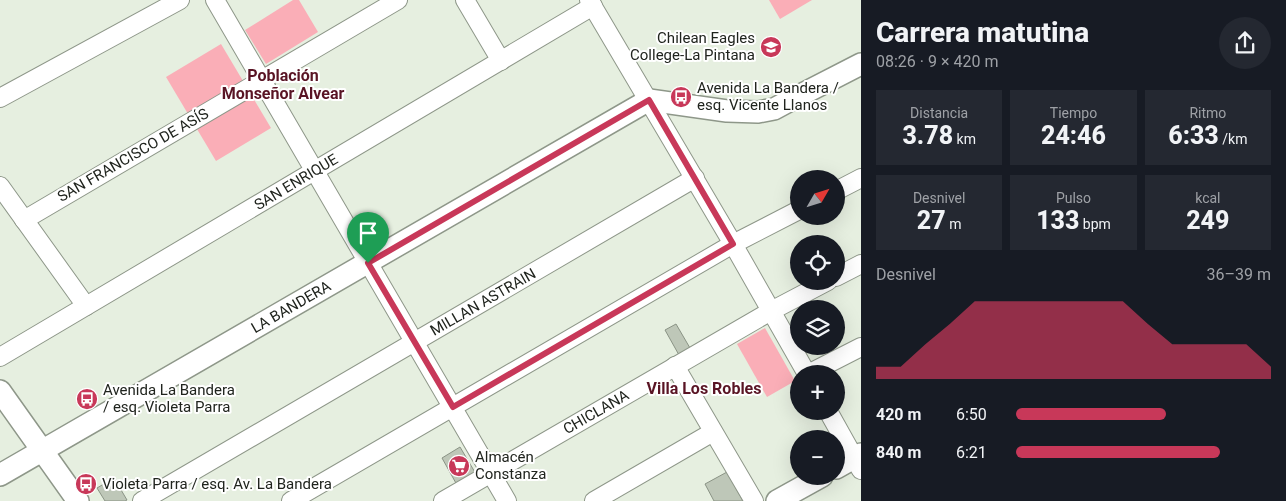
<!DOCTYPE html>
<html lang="es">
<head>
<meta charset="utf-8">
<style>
	:root { --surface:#171b24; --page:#242831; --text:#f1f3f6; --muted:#9ea1a6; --accent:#c83859 }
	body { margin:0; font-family:Roboto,sans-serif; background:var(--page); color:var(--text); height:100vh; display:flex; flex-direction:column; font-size:19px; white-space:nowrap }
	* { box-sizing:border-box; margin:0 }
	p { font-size:16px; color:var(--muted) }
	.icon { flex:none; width:28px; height:28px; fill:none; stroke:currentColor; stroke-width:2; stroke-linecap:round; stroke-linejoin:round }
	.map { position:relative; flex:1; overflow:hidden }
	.panel { display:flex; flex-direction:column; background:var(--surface); width:425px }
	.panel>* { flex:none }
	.needle { width:32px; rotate:51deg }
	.controls { position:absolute; left:790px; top:170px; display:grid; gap:10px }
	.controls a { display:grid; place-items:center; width:55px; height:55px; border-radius:50%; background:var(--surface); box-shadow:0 5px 20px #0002; font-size:25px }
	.pin { position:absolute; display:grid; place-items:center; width:42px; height:42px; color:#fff; margin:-51px -21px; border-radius:50% 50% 50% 0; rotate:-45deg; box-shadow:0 0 5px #0007 }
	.pin .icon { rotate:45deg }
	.round { display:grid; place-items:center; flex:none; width:52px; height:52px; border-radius:26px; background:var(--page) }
	.headline { display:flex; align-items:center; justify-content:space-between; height:85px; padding:0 15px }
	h1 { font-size:28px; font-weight:800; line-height:38px }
	.stats { display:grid; grid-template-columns:repeat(3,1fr); gap:8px; height:85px; padding:5px 15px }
	.stats div { display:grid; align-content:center; border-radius:0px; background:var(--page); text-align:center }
	.stats b { font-size:25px; font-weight:800 }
	.stats small { font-size:14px; font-weight:400 }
	.stats p { font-size:14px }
	.chart { height:140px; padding:10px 15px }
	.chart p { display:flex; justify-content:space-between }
	.chart svg { width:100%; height:90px; margin-top:5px; fill:var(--accent); opacity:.7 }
	ul { padding:0 15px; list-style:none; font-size:16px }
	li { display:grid; grid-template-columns:80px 60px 1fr; align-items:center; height:38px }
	li i { height:12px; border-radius:6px; background:var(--accent) }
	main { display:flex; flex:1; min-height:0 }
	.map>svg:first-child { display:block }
	.green { fill:#faaeb7 }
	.building { fill:#bec7b8; stroke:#8a9385 }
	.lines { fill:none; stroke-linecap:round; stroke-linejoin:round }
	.minor-casing { stroke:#8e9789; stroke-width:20 }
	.tertiary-casing { stroke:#8e9789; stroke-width:24 }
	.minor { stroke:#fff; stroke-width:18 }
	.tertiary { stroke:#fff; stroke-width:21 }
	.route-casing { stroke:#fff; stroke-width:10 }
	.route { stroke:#c83859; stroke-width:6 }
	.labels { text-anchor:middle; stroke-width:4; stroke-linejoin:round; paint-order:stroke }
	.poi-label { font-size:15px; fill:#20241e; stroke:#fff; text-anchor:start }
	.street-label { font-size:15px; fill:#20241e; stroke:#fff }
	.neighbourhood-label { font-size:16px; font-weight:bold; fill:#591424; stroke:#fff }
</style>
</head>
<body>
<main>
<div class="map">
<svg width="861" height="501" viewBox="0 0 861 501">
	<rect width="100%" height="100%" fill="#e6efe0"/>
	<g class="green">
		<polygon points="293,0 299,0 318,32 266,64 245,30"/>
		<polygon points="769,0 812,0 780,19"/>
		<polygon points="221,44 271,128 216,161 166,77"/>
		<polygon points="765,328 795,381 767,397 737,344"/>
	</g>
	<g class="building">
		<polygon points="676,324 690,348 679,355 665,330"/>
		<polygon points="460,447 476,474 457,485 442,458"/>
		<polygon points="727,472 743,501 714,501 705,484"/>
		<polygon points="114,478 127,500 125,501 105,501 97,488"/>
	</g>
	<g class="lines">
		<g class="minor-casing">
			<g id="minor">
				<polyline points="215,0 507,501"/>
				<polyline points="465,0 501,61"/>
				<polyline points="589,0 733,244 807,374"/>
				<polyline points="0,98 180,0"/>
				<polyline points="0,186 86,306"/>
				<polyline points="836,191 861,178"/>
				<polyline points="24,220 398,0"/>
				<polyline points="836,277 861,264"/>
				<polyline points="0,357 593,6"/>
				<polyline points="675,366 754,501"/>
				<polyline points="808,374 861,347"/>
				<polyline points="828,411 861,470"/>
				<polyline points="142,501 695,178"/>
				<polyline points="291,501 733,244 799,210"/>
				<polyline points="443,501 771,311 828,281"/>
				<polyline points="594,501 713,432"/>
			</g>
		</g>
		<g class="tertiary-casing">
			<g id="tertiary">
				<polyline points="0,391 78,501"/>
				<polyline points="836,468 861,454"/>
				<polyline points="0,475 649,100 727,111 758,112 774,109 787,102 861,64"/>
				<polyline points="777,501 822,476"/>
			</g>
		</g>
		<use href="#minor" class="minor"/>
		<use href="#tertiary" class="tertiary"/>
	</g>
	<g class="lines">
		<g class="route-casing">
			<polygon id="route" points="649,100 733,244 453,407 368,263"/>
		</g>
		<use href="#route" class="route"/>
	</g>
	<defs>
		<g id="school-disc" transform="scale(1.125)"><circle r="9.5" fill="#c83859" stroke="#fff"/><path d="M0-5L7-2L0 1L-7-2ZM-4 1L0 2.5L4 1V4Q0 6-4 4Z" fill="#fff"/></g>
		<g id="bus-disc" transform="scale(1.125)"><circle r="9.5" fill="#c83859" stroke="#fff"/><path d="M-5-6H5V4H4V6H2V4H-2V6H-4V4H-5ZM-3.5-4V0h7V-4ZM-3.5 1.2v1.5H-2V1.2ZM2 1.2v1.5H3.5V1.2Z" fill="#fff"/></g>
		<g id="supermarket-disc" transform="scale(1.125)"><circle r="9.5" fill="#c83859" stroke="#fff"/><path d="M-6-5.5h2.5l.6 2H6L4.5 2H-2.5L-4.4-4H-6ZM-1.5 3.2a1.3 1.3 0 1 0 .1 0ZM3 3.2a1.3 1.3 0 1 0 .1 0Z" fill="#fff"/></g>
	</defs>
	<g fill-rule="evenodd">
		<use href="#school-disc" x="771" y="47"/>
		<use href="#bus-disc" x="681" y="97"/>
		<use href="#bus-disc" x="87" y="399"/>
		<use href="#supermarket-disc" x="459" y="466"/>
		<use href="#bus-disc" x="86" y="484"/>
	</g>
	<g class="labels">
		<g class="poi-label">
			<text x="755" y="43" text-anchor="end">Chilean Eagles<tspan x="755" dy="17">College-La Pintana</tspan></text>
			<text x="697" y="93">Avenida La Bandera /<tspan x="697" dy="17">esq. Vicente Llanos</tspan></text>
			<text x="103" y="395">Avenida La Bandera<tspan x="103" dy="17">/ esq. Violeta Parra</tspan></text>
			<text x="475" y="462">Almacén<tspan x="475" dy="17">Constanza</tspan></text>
			<text x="102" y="489">Violeta Parra / esq. Av. La Bandera</text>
		</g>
		<g class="street-label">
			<text transform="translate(133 155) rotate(-30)" y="5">SAN FRANCISCO DE ASÍS</text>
			<text transform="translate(296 182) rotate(-31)" y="5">SAN ENRIQUE</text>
			<text transform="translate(483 302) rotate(-30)" y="5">MILLAN ASTRAIN</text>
			<text transform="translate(291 307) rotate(-30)" y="5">LA BANDERA</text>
			<text transform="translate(596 412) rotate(-30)" y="5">CHICLANA</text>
		</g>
		<g class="neighbourhood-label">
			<text x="283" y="81">Población<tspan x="283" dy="18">Monseñor Alvear</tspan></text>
			<text x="704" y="394">Villa Los Robles</text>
		</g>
	</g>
</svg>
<div class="controls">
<a><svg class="needle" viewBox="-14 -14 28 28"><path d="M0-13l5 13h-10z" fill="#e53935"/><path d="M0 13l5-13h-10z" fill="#9ea1a6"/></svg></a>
<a><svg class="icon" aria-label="locate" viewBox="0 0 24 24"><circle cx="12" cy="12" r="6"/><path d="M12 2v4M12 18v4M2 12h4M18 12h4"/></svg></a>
<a><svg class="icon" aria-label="layers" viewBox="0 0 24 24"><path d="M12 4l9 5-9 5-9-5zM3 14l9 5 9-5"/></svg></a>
<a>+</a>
<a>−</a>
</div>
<div class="pin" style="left:368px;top:263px;background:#1e9e55"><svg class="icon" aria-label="arrive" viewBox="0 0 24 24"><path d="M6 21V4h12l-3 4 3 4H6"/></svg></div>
</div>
<section class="panel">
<div class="headline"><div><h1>Carrera matutina</h1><p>08:26 · 9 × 420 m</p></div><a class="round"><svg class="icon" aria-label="share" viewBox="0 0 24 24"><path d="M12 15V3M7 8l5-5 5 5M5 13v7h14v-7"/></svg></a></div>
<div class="stats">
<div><p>Distancia</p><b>3.78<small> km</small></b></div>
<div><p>Tiempo</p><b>24:46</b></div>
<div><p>Ritmo</p><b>6:33<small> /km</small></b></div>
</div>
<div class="stats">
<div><p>Desnivel</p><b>27<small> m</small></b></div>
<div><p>Pulso</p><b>133<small> bpm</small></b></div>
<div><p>kcal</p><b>249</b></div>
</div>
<div class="chart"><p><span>Desnivel</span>36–39 m</p>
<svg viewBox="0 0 160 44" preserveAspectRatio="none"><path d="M0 44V38L10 38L20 27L30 17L40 6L50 6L60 6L70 6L80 6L90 6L100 6L110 17L120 27L130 27L140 27L150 27L160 38V44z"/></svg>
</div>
<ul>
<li><b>420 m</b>6:50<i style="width:59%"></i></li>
<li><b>840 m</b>6:21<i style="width:80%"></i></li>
</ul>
</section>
</main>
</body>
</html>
